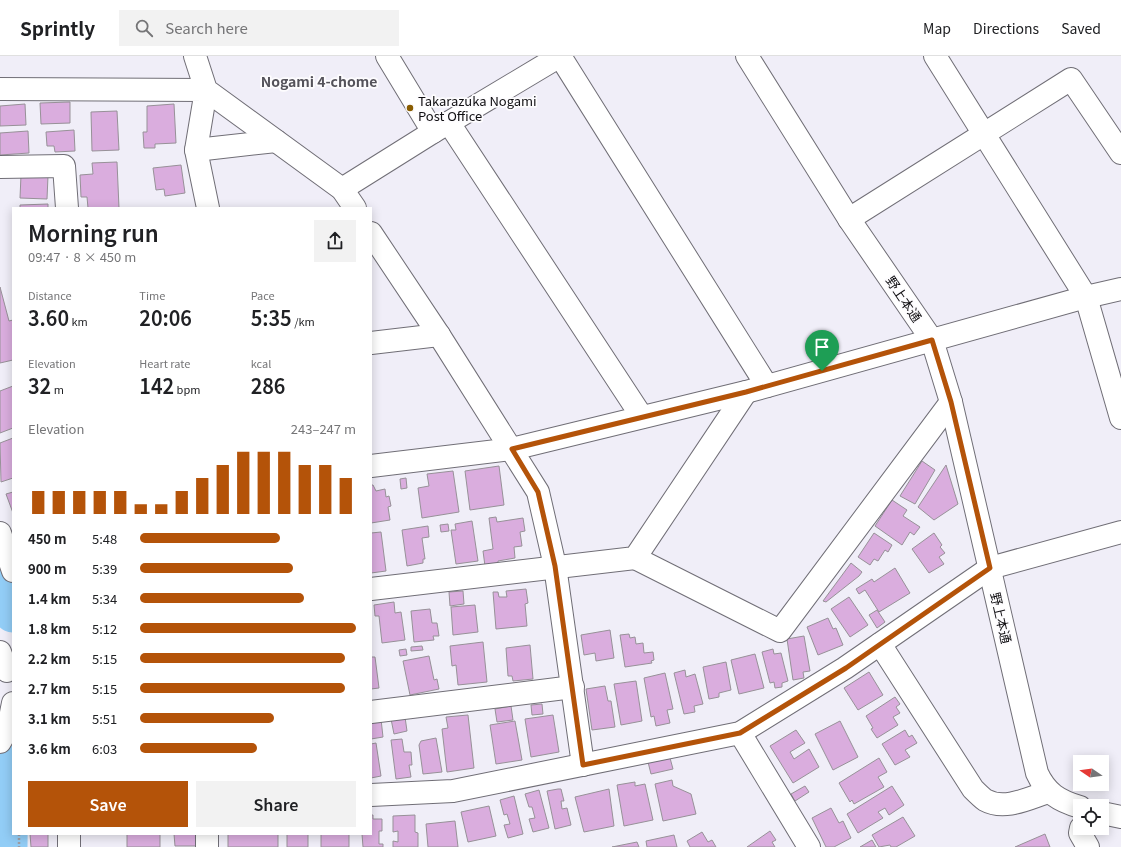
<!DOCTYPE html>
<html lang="en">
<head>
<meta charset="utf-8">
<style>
	:root { --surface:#fff; --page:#f2f2f2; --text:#202124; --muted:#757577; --line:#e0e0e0; --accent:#b45309 }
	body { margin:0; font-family:Georgia,"Noto Sans JP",serif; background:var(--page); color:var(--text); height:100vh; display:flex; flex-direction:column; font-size:15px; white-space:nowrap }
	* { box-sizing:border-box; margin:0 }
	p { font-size:13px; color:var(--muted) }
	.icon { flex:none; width:22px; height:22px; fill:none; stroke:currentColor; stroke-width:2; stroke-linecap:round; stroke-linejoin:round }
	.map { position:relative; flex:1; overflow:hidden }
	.drawer { position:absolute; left:12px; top:151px; width:360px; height:628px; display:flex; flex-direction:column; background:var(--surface); border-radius:0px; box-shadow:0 2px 10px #0003 }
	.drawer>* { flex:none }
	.needle { width:26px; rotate:283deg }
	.fabs { position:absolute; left:1073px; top:699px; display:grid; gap:8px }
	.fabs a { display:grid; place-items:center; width:36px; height:36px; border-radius:0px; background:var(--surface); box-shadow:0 2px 10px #0003; font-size:20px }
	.pin { position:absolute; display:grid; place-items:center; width:34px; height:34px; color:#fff; margin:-41px -17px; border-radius:50% 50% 50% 0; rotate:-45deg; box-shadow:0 0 4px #0007 }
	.pin .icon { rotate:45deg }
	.round { display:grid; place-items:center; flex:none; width:42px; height:42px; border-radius:0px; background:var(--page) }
	.summary { display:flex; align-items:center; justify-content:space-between; height:68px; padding:0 16px }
	h1 { font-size:22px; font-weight:600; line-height:30px }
	.metrics { display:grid; grid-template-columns:repeat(3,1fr); gap:6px; height:68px; padding:4px 16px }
	.metrics div { display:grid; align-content:center }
	.metrics b { font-size:20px; font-weight:600 }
	.metrics small { font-size:11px; font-weight:400 }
	.metrics p { font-size:11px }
	.chart { height:112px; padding:8px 16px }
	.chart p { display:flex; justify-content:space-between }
	.chart svg { width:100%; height:72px; margin-top:4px; stroke:var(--accent); stroke-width:6 }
	.primary-button { display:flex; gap:8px; margin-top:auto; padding:8px 16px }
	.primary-button a { flex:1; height:46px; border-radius:0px; background:var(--accent); color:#fff; font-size:16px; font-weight:600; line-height:46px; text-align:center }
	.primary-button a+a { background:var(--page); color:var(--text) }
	ul { padding:0 16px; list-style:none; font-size:13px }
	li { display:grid; grid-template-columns:64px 48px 1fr; align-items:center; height:30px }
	li i { height:10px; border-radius:5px; background:var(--accent) }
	header { display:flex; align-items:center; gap:24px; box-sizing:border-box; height:56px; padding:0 20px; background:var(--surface); border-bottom:1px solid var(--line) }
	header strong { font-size:19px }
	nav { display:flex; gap:22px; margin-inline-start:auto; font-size:14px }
	.search { width:280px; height:36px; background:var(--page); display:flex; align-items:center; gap:10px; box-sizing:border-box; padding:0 14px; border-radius:0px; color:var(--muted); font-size:15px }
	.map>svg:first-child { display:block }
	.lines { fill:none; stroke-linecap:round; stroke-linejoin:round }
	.river { stroke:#92cdf6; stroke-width:39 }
	.building { fill:#daadde; stroke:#979198 }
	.minor-casing { stroke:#706e76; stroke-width:24 }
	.tertiary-casing { stroke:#706e76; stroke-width:24 }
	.path { stroke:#a09ea5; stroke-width:2.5; stroke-dasharray:2 2; stroke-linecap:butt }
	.minor { stroke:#fff; stroke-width:22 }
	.tertiary { stroke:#fff; stroke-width:22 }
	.route-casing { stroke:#fff; stroke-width:8 }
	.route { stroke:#b45309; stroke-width:5 }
	.poi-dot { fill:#895c00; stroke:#fdfcfe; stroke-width:1.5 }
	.labels { text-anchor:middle; stroke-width:3.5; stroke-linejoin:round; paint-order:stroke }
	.poi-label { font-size:13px; fill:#0f0e11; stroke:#fdfcfe; text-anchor:start }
	.street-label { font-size:13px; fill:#0f0e11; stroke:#fdfcfe }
	.neighbourhood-label { font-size:14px; font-weight:bold; fill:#55535b; stroke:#fdfcfe }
</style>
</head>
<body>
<header>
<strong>Sprintly</strong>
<div class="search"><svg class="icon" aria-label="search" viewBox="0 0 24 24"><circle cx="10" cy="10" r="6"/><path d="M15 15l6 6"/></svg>Search here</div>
<nav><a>Map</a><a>Directions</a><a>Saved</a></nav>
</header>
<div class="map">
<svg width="1121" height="791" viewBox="0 0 1121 791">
	<rect width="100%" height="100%" fill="#f0eef8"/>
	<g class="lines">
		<g class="river">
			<polyline points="0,522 13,557"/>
			<polyline points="8,791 9,709"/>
		</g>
	</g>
	<g class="building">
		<polygon points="70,46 70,67 41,68 40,47"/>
		<polygon points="25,48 26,69 0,70 0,50"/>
		<polygon points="174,48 176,87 155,88 155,92 144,92 143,76 147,76 147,50"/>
		<polygon points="117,55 119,94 92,95 91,56"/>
		<polygon points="74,74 75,95 55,96 54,90 47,90 46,76"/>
		<polygon points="28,75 29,97 0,99 0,77"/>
		<polygon points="117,106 119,152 88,152 87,141 81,141 80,119 93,118 92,107"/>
		<polygon points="181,109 185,137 165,140 164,133 156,134 153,112"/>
		<polygon points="21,119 48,120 47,143 20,142"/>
		<polygon points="48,148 48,152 20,152 20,149"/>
		<polygon points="0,231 9,265 13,264 13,304 0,307"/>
		<polygon points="13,330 13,372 0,377 0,335"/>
		<polygon points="13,382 13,422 1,426 0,387"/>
		<polygon points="922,405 935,414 915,448 900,440"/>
		<polygon points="946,409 958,448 934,464 918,451"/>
		<polygon points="499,410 504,449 470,454 465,415"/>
		<polygon points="453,415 459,456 422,462 418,432 429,430 427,418"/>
		<polygon points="406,422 407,432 401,433 400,423"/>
		<polygon points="371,429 373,429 376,435 385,433 386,441 389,440 391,450 388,451 390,464 371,467"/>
		<polygon points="13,436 13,457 6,438"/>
		<polygon points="892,444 907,454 903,460 920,471 914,479 910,476 902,489 875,470"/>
		<polygon points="496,461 497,466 523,462 525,475 520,476 522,490 514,491 515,502 498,505 498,508 485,510 483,495 493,493 489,462"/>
		<polygon points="472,465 478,505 456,508 451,474 456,474 455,468"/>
		<polygon points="448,468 449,475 441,476 440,469"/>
		<polygon points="428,470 429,481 422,482 425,503 423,503 423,507 407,510 402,474"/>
		<polygon points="381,476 386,515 371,517 371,477"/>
		<polygon points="874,477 892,489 888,496 885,494 878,505 874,503 870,509 858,501"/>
		<polygon points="934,477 942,489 940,491 945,497 939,501 944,508 929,517 912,493"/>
		<polygon points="851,507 862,516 859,520 826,546 823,545"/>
		<polygon points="895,512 910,537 879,556 865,534 859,538 856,533 872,523 874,526"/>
		<polygon points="526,533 528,547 525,548 527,570 496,573 493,536 498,536 499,541 507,541 506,535"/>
		<polygon points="463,535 464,548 450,550 449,536"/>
		<polygon points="849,541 868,569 850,581 831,553"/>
		<polygon points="394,546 395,557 401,556 405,584 382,587 379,560 375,560 374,549"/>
		<polygon points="475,549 478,576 453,579 451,551"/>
		<polygon points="430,553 432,567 437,567 439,580 433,580 434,584 414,586 411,555"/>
		<polygon points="877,554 885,566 877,572 869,559"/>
		<polygon points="828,562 833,573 836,572 843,589 818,599 807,571"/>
		<polygon points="610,574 614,602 596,605 595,597 584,599 581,579"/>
		<polygon points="629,578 630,582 635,581 636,588 643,587 644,597 653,596 654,604 651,605 652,607 625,611 620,579"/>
		<polygon points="804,580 810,615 803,616 804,622 793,624 787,583"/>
		<polygon points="483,586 487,626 458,629 456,609 452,610 450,590"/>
		<polygon points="530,589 533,623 513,625 512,620 508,620 506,592"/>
		<polygon points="422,590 423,594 411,595 411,591"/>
		<polygon points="406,593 407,599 400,600 399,594"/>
		<polygon points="773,593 774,598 781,597 788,625 782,627 782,631 775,632 774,626 770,627 762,596"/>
		<polygon points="755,598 764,632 739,638 731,604"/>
		<polygon points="429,600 434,624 437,623 439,633 410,639 403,605"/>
		<polygon points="371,601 375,601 379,632 371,633"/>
		<polygon points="726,606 731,634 719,637 719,641 709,643 703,611"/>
		<polygon points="685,614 686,621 695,618 703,648 694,650 695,656 684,658 674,617"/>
		<polygon points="869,616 883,639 858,654 844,632"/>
		<polygon points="665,617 673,653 667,654 670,667 656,670 654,660 651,661 644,622"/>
		<polygon points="636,625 642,665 621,669 614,628"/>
		<polygon points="605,630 608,645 611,645 615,671 592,674 586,633"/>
		<polygon points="895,641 900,648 896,651 900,657 893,661 898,669 877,682 871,673 873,672 866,660"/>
		<polygon points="542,648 543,658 532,659 531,649"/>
		<polygon points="511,650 513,664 497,666 495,653"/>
		<polygon points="468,659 474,712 447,716 442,673 448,672 446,661"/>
		<polygon points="553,659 559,696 531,701 525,663"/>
		<polygon points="405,661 407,675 394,678 391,663"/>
		<polygon points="381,663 383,681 371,683 371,664"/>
		<polygon points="515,665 522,704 496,708 490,669"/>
		<polygon points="840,665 858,701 833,714 815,678"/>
		<polygon points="796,674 805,687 790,696 794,703 809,693 819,711 793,727 770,690"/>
		<polygon points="905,674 909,681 912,679 917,687 905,694 910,701 895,709 882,688"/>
		<polygon points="436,682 442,716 423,718 419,689 421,685"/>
		<polygon points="402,683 404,696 411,696 412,709 409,709 411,721 396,723 391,684"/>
		<polygon points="376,687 381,720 371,722 371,688"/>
		<polygon points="670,702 673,713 651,718 648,706"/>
		<polygon points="879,702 887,716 878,721 884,731 854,748 852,744 850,746 839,727"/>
		<polygon points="672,724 673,730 691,738 696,758 663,765 655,728"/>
		<polygon points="635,726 635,730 645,728 653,764 624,770 617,729"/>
		<polygon points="805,730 809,736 795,745 791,738"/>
		<polygon points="892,730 904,749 889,759 885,752 878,756 883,762 858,777 847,758"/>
		<polygon points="558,733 561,733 564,745 561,745 562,753 567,752 571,769 555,773 547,735"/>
		<polygon points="609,733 614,770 584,776 575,741"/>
		<polygon points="539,734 549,772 533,776 529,763 535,762 532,751 529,751 525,738"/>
		<polygon points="514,740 523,778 508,782 504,769 510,768 507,758 504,759 500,744"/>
		<polygon points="489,750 496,780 468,786 461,756"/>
		<polygon points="831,752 839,767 843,765 851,782 834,791 826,791 812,762"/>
		<polygon points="371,759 373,759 373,763 382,763 382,775 379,775 379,788 383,788 383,791 363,791 362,778 371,778"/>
		<polygon points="415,759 415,776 418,777 418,791 393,791 393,785 398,786 398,775 393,776 393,760"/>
		<polygon points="903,761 915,780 896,791 891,791 890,789 879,791 872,779"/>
		<polygon points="455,765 458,791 428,791 426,768"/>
		<polygon points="770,775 776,784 772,786 775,791 747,791"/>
		<polygon points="702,776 708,786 712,784 716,791 690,791 687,785"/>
		<polygon points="30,778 48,778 48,791 31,791"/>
		<rect x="127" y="778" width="33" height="13"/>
		<polygon points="174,778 196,778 197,790 175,790"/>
		<rect x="228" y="778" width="50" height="13"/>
		<rect x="287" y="778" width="21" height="13"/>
		<rect x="321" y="778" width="28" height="13"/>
		<polygon points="1045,778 1050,791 1015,791"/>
		<polygon points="674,779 677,791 647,791 646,785"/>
		<polygon points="872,784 876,791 860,791"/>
		<polygon points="637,786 639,791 612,791"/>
	</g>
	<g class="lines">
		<g class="minor-casing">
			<g id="minor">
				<polyline points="195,0 206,34 342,133 355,152"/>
				<polyline points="387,0 433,76"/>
				<polyline points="560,0 767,330"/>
				<polyline points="935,0 1086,241 1121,362"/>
				<polyline points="0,33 206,34 196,94 208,152"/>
				<polyline points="449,67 642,361"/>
				<polyline points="196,94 276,85"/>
				<polyline points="0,111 64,110 67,152"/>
				<polyline points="342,133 433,76 560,0"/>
				<polyline points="849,163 1071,23 1121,97"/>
				<polyline points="371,177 439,279 538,436 555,510 583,709"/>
				<polyline points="371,287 439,279"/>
				<polyline points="371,410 512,393 746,336 1086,241 1121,233"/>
				<polyline points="0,477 13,515"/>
				<polyline points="635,502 780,575 951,346"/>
				<polyline points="371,533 635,502 746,336"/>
				<path d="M880 588 973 733C977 737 981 741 985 744 1005 755 1029 742 1048 736"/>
				<polyline points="0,596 7,615"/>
				<polyline points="371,656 573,631"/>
				<polyline points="740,677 809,791"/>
				<polyline points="0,686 8,672 13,647"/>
				<polyline points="371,739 453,735 740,677 845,612 990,512 1121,476"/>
				<polyline points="1081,772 1080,777 1088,791"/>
				<polyline points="69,778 69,791"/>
				<polyline points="207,778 207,791"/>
			</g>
		</g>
		<g class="tertiary-casing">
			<g id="tertiary">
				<path d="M747 0 849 163 932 284 951 346 1037 717C1046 737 1059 745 1080 751"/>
				<polyline points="1102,757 1121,761"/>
			</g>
		</g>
		<polyline class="path" points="19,778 19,791"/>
		<use href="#minor" class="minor"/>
		<use href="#tertiary" class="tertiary"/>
	</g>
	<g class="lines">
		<g class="route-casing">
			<polygon id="route" points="932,284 951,346 990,512 846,612 740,677 583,709 555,510 538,436 512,393 746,336"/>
		</g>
		<use href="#route" class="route"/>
	</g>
	<circle class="poi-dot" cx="410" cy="52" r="4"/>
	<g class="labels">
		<g class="poi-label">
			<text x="418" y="50">Takarazuka Nogami<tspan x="418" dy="15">Post Office</tspan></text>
		</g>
		<g class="street-label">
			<text transform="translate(904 243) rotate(56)" y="5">野上本通</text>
			<text transform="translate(1001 562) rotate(77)" y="5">野上本通</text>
		</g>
		<g class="neighbourhood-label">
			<text x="319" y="31">Nogami 4-chome</text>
		</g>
	</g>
</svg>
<div class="fabs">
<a><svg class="needle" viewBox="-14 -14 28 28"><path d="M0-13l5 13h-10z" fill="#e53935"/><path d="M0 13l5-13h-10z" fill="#757577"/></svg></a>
<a><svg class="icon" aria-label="locate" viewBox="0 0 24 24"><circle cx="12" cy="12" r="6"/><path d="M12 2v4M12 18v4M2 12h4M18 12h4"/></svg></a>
</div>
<div class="pin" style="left:822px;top:315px;background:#1e9e55"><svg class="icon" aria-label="arrive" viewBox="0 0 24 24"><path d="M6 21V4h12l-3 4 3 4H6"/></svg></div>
<section class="drawer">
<div class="summary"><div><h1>Morning run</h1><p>09:47 · 8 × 450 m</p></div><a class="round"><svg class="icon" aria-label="share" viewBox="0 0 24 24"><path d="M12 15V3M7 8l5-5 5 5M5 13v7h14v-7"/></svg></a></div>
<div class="metrics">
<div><p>Distance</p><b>3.60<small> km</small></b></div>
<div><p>Time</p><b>20:06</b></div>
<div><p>Pace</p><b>5:35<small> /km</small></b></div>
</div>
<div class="metrics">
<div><p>Elevation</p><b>32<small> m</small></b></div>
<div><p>Heart rate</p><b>142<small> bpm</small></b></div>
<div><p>kcal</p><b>286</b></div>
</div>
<div class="chart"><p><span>Elevation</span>243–247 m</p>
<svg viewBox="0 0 160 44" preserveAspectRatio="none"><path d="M5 44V30M15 44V30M25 44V30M35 44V30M45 44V30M55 44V38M65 44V38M75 44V30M85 44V22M95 44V14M105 44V6M115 44V6M125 44V6M135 44V14M145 44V14M155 44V22"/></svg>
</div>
<ul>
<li><b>450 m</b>5:48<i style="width:65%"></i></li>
<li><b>900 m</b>5:39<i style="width:71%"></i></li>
<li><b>1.4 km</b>5:34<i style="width:76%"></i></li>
<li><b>1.8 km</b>5:12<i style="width:100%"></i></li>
<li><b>2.2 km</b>5:15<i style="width:95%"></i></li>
<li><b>2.7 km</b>5:15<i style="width:95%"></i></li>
<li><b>3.1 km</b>5:51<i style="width:62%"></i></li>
<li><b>3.6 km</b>6:03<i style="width:54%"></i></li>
</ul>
<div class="primary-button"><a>Save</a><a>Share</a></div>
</section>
</div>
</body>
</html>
